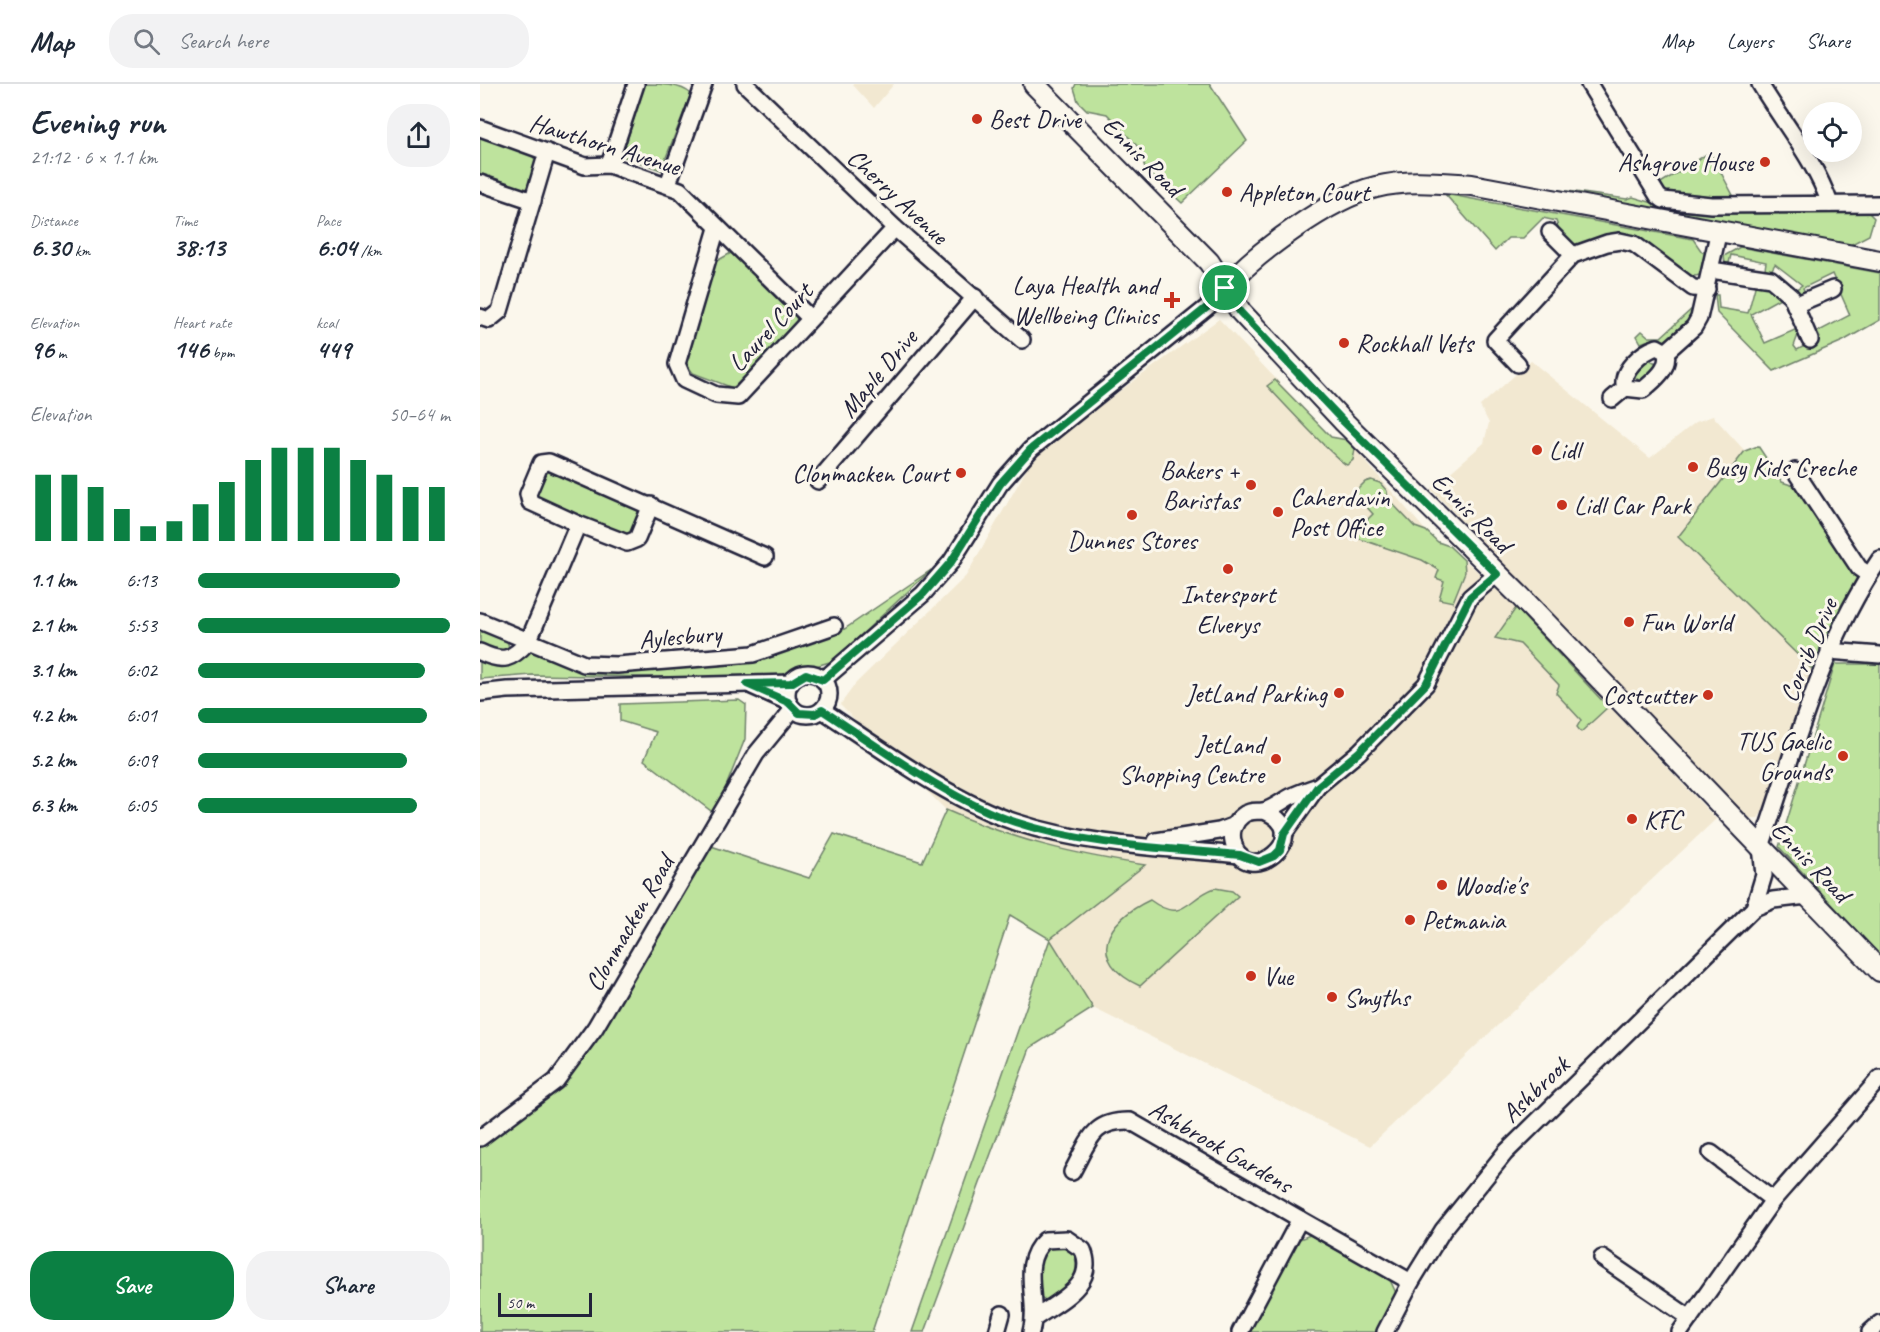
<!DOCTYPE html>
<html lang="en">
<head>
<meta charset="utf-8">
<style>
	:root { --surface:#fff; --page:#f2f2f3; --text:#1f2937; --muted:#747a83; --line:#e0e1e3; --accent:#0b8043 }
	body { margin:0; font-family:Caveat,sans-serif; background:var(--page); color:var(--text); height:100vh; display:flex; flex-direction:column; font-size:22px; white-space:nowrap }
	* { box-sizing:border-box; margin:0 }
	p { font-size:20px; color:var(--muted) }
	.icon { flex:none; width:33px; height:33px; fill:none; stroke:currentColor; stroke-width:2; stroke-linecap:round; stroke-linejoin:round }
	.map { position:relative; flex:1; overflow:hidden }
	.drawer { display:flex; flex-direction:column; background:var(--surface); width:480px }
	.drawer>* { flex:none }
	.controls { position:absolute; left:1322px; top:18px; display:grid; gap:12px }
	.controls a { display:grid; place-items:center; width:60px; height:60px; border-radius:50%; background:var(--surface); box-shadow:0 6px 24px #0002; font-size:30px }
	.scale { position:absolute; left:18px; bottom:15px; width:94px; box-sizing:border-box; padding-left:6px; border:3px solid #22223b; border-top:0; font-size:16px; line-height:21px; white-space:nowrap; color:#22223b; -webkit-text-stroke:4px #fbf7ec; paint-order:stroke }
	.pin { position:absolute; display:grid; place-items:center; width:51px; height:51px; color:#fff; margin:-26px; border:3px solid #fff; border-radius:50%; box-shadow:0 2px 6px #0007 }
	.round { display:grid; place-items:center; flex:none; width:63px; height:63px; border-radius:24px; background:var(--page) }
	.summary { display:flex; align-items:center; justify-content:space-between; height:102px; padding:0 30px }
	h1 { font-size:33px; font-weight:700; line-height:45px }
	.stats { display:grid; grid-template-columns:repeat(3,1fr); gap:9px; height:102px; padding:6px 30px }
	.stats div { display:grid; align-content:center }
	.stats b { font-size:26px; font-weight:700 }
	.stats small { font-size:16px; font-weight:400 }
	.stats p { font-size:16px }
	.chart { height:168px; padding:12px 30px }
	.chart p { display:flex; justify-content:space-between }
	.chart svg { width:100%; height:108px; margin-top:6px; stroke:var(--accent); stroke-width:6 }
	.action { display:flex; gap:12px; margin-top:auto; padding:12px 30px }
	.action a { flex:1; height:69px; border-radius:24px; background:var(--accent); color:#fff; font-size:24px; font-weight:700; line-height:69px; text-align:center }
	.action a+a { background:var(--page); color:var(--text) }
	ul { padding:0 30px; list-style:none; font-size:20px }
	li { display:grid; grid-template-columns:96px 72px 1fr; align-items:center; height:45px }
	li i { height:15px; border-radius:8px; background:var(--accent) }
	header { display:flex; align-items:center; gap:36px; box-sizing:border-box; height:84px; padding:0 30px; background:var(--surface); border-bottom:2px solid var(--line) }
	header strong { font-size:28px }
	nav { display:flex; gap:33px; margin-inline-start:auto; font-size:21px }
	.search { width:420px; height:54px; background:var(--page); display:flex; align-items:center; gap:15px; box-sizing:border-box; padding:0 21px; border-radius:24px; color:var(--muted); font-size:22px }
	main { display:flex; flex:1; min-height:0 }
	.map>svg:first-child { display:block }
	.built { fill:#f2e8d1 }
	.green { fill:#bee39d; stroke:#70826c; stroke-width:1.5 }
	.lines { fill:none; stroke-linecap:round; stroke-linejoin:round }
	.minor-casing { stroke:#22223b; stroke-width:20 }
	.major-casing { stroke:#22223b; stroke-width:24 }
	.minor { stroke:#fbf7ec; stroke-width:15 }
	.major { stroke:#fbf7ec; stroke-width:20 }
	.route-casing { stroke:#fff; stroke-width:12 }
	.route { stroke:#0b8043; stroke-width:8 }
	.poi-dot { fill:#c8321e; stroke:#fbf7ec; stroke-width:2 }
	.labels { text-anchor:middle; stroke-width:6; stroke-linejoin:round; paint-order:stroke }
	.poi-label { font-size:26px; fill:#22223b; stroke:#fbf7ec; text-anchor:start }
	.street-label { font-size:26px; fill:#22223b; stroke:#fbf7ec }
</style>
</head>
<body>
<header>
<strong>Map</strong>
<div class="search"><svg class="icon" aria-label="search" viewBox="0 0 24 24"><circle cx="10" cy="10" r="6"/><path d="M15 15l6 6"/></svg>Search here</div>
<nav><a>Map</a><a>Layers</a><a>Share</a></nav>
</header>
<main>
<section class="drawer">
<div class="summary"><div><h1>Evening run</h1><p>21:12 · 6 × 1.1 km</p></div><a class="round"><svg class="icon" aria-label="share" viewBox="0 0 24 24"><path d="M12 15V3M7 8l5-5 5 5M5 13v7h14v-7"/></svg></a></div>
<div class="stats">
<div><p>Distance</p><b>6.30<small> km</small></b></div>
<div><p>Time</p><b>38:13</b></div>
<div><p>Pace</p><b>6:04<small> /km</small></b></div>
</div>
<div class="stats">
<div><p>Elevation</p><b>96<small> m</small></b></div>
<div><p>Heart rate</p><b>146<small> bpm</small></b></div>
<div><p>kcal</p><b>449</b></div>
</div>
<div class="chart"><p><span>Elevation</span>50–64 m</p>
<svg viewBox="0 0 160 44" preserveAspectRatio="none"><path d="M5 44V17M15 44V17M25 44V22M35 44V31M45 44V38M55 44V36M65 44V29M75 44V20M85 44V11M95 44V6M105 44V6M115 44V6M125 44V11M135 44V17M145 44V22M155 44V22"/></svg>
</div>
<ul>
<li><b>1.1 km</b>6:13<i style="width:80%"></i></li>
<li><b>2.1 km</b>5:53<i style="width:100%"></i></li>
<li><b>3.1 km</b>6:02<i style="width:90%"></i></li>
<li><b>4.2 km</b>6:01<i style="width:91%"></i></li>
<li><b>5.2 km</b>6:09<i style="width:83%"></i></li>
<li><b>6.3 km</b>6:05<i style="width:87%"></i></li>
</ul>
<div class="action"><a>Save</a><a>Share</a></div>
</section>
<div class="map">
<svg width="1400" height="1248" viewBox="0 0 1400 1248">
	<rect width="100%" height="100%" fill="#fbf7ec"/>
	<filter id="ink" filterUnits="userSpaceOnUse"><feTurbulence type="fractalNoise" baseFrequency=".0167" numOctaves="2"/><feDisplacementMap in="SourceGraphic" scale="12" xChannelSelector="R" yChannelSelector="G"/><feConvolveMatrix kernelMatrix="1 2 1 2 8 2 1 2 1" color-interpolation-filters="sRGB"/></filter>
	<g filter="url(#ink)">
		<g class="built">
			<polygon points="372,0 414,0 394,24"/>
			<polygon points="739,235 851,353 867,356 946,447 958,458 969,462 1026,513 1236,735 890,1062 613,924 570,855 664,781 601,771 550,759 512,746 466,726 360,621 376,599 486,492 553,374 585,347"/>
			<polygon points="1051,277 1170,374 1216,338 1233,332 1265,367 1198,453 1334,587 1289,719 1278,734 1269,734 1161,626 951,405 1004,359 1009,339 1000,322"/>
		</g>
		<g class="green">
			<path d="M165 0C180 0 201 0 211 10L181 86 142 72Z"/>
			<polygon points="596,0 730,0 767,57 702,119 665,85 661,66 627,30 607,26 598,17 594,4"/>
			<polygon points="0,48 49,65 57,80 51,100 43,107 0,91"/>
			<polygon points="1230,68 1255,115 1186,110 1179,100"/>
			<polygon points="1050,102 1147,115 1153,113 1193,125 1230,128 1387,127 1394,134 1389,151 1370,161"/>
			<path d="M965 110 1213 155 1222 168H1225L1220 191C1199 197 1187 174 1171 166 1150 156 1094 174 1081 150 1078 146 1078 141 1076 137L1063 134 1043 154H1028L1015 167Z"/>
			<polygon points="1260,163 1400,189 1400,236 1363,257 1294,287 1237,229 1235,211 1238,211 1239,224 1268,229 1276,199 1290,201 1302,213 1271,230 1285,259 1317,245 1318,251 1314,262 1317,266 1340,254 1337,248 1370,231 1352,190 1323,204 1327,213 1315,206 1322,201 1295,180 1291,187 1285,185 1286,178 1251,171 1249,179 1245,179 1244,172"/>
			<polygon points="251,169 316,229 317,241 253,304 213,289 205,278 233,179"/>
			<polygon points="1213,224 1211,237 1183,263 1169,256 1161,259 1157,252 1162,247 1169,253 1181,253"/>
			<polygon points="1167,275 1176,280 1176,285 1162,298 1153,292 1154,287"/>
			<path d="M795 296 851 353 867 356 875 365 873 376 867 381C857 378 800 315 787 302Z"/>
			<polygon points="1278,362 1302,398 1323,405 1379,494 1334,587 1198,453 1265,367"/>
			<polygon points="70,383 158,421 163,429 152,451 145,453 57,416 53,410 64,387"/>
			<polygon points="891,396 900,399 907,407 908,415 935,443 946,447 958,458 969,462 984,476 985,488 973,518 959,515 964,497 956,494 959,486 942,476 871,452 893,430 874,409 885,398"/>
			<path d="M451 486 353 577 336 582 317 583 295 595 52 591 0 595V576C23 585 34 584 51 567L102 585 274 576 360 548Z"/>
			<polygon points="1036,524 1128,623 1101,648 1097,643 1101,636 1076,609 1079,601 1040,560 1015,554"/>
			<polygon points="0,545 27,557 29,563 21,567 6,564 0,559"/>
			<polygon points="1355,580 1400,580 1400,872 1299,763"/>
			<polygon points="259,616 266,621 265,655 235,730 164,676 176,648 140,637 140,620"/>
			<path d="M466 726C533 756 593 770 665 781L570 855 613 924 550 964 445 1248H432L570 855 530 831 392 1248H0V1062L79 1001 231 762 329 794 354 750 442 778Z"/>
			<path d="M735 804 752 807 758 812 660 902C605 876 625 837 670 816 704 841 706 814 735 804Z"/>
			<polygon points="830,1151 910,1196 916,1209 897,1248 769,1248 817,1156"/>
			<path d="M577 1159 593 1165C602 1193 591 1199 571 1216L560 1215 557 1177 566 1162Z"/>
		</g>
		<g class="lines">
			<g class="minor-casing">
				<g id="minor">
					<polyline points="265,0 415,144 542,256"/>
					<polyline points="1109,0 1178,112 1183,116 1231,121 1400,120"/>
					<path d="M1280 0C1303 39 1335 76 1350 120"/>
					<polyline points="0,44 105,82 129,81 200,106 330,234"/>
					<polyline points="129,81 156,0"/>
					<polyline points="0,99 53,117"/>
					<polyline points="188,100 224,0"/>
					<polyline points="237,144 197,280 204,296 236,311 258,313 415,144"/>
					<polyline points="1070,148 1093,171"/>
					<polyline points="1231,186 1291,195 1311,212 1330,256"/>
					<polyline points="1315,221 1353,205"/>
					<polyline points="0,233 9,236 20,227 67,68"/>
					<polyline points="1186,268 1214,243 1219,234 1239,146"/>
					<polyline points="1038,280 1015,256 1093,171 1127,159 1140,157 1154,160 1213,204 1227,205"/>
					<path d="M1132 315 1145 304C1139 287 1162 268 1177 263L1186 268C1190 285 1175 295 1163 306L1145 304"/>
					<polyline points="1315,387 1379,484 1389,491"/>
					<polyline points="338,397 495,213"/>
					<polyline points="98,440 147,459 157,455 171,421"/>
					<polyline points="0,537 104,580 137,581 273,570 354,542"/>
					<polyline points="1349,567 1400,571"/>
					<path d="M0 568C23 579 31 576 48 558L98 440 50 418 48 410 61 379 69 378 285 473"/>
					<circle cx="328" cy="610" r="21"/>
					<polyline points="343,596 443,510 471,478 520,400 551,365 730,221 745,204"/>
					<polyline points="272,602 308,618"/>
					<polyline points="0,609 27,606 311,599"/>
					<path d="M342 626C397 662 473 718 535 738 607 762 685 764 760 771"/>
					<path d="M784 727C841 750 763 810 753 757 751 748 754 738 762 732 769 726 775 728 783 727 793 725 803 716 812 712 821 708 830 705 838 702"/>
					<polyline points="804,750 838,702 879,668 946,600 990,513 1017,490"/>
					<polyline points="676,757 739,747 755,741"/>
					<polyline points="1274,824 1293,816 1327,812"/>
					<polyline points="0,1054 76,997 115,944 276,670 313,625"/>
					<polyline points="1231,1069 1293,1116"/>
					<path d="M592 1088C609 1058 611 1036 650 1037L820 1135"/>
					<polyline points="1122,1174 1210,1234"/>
					<polyline points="517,1248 522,1230"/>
					<path d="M551 1248C560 1215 538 1180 565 1156L587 1155 603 1166C617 1201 579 1217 555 1234"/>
					<polyline points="760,1248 820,1135 931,1198"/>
					<path d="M905 1248 931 1198 963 1146 1025 1069 1274 824 1284 791 1281 763C1315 665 1341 561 1400 475"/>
					<polyline points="1200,1248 1293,1116 1400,994"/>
					<polyline points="1390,1248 1400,1239"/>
				</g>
			</g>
			<g class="major-casing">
				<g id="major">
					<polyline points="554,0 729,178 761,228 864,338 1039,511 1400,887"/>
					<path d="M745 204C775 169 850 114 896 103 928 95 960 99 992 101L1400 177"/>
				</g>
			</g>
			<use href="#minor" class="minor"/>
			<use href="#major" class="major"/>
		</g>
	</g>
	<g class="lines" filter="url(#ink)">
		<g class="route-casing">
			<path id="route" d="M745 204 760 228 864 338 1017 490 990 513 946 600 879 668 838 702 804 750 800 766 794 772 779 778 760 771C685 764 607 762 535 738 473 718 397 662 342 626L335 630 319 629 308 618 267 600 311 599 326 590 343 596 443 510 471 478 520 400 551 365 730 221Z"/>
		</g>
		<use href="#route" class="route"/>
	</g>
	<g class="poi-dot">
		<circle cx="497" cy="35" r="6"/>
		<circle cx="1285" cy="78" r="6"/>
		<circle cx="747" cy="108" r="6"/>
		<path d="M689 207h6v6h6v6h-6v6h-6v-6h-6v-6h6z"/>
		<circle cx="864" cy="259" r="6"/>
		<circle cx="1057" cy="366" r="6"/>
		<circle cx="1213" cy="383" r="6"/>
		<circle cx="481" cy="389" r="6"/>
		<circle cx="771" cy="401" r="6"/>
		<circle cx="1082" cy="421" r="6"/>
		<circle cx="798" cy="428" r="6"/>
		<circle cx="652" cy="431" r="6"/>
		<circle cx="748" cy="485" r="6"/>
		<circle cx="1149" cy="538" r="6"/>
		<circle cx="859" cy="609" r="6"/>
		<circle cx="1228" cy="611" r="6"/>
		<circle cx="1363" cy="672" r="6"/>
		<circle cx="796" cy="675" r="6"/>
		<circle cx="1152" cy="735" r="6"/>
		<circle cx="962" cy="801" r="6"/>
		<circle cx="930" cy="836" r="6"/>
		<circle cx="771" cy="892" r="6"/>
		<circle cx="852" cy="913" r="6"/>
	</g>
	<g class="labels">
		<g class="poi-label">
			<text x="509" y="44">Best Drive</text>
			<text x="1273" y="87" text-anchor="end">Ashgrove House</text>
			<text x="759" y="117">Appleton Court</text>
			<text x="678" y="210" text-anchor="end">Laya Health and<tspan x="678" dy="30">Wellbeing Clinics</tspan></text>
			<text x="876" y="268">Rockhall Vets</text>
			<text x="1069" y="375">Lidl</text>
			<text x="1225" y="392">Busy Kids Creche</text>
			<text x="759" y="395" text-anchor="end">Bakers +<tspan x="759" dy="30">Baristas</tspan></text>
			<text x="469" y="398" text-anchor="end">Clonmacken Court</text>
			<text x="810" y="422">Caherdavin<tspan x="810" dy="30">Post Office</tspan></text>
			<text x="1094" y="430">Lidl Car Park</text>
			<text x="652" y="465" text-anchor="middle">Dunnes Stores</text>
			<text x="748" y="519" text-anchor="middle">Intersport<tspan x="748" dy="30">Elverys</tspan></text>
			<text x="1161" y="547">Fun World</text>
			<text x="847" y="618" text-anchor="end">JetLand Parking</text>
			<text x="1216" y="620" text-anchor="end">Costcutter</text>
			<text x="1351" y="666" text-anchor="end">TUS Gaelic<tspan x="1351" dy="30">Grounds</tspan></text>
			<text x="784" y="669" text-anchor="end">JetLand<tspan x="784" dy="30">Shopping Centre</tspan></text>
			<text x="1164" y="744">KFC</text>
			<text x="974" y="810">Woodie's</text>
			<text x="942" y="845">Petmania</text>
			<text x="783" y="901">Vue</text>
			<text x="864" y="922">Smyths</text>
		</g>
		<g class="street-label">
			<text transform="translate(125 60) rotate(17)" y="9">Hawthorn Avenue</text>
			<text transform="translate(663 72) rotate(45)" y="9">Ennis Road</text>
			<text transform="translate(418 112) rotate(43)" y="9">Cherry Avenue</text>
			<text transform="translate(290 243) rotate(-47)" y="9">Laurel Court</text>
			<text transform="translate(398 289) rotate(-50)" y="9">Maple Drive</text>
			<text transform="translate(992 428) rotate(45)" y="9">Ennis Road</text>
			<text transform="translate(200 552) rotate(-5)" y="9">Aylesbury</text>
			<text transform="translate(1328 566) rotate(-67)" y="9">Corrib Drive</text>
			<text transform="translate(1331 777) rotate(46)" y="9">Ennis Road</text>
			<text transform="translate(149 839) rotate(-60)" y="9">Clonmacken Road</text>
			<text transform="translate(1055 1005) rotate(-44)" y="9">Ashbrook</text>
			<text transform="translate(741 1062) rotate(30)" y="9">Ashbrook Gardens</text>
		</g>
	</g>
</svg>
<div class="controls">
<a><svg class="icon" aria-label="locate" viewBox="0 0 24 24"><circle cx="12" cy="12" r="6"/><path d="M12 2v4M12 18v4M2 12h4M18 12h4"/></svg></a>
</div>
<div class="scale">50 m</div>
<div class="pin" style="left:745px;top:204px;background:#1e9e55"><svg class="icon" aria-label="arrive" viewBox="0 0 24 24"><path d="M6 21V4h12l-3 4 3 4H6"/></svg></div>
</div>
</main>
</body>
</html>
